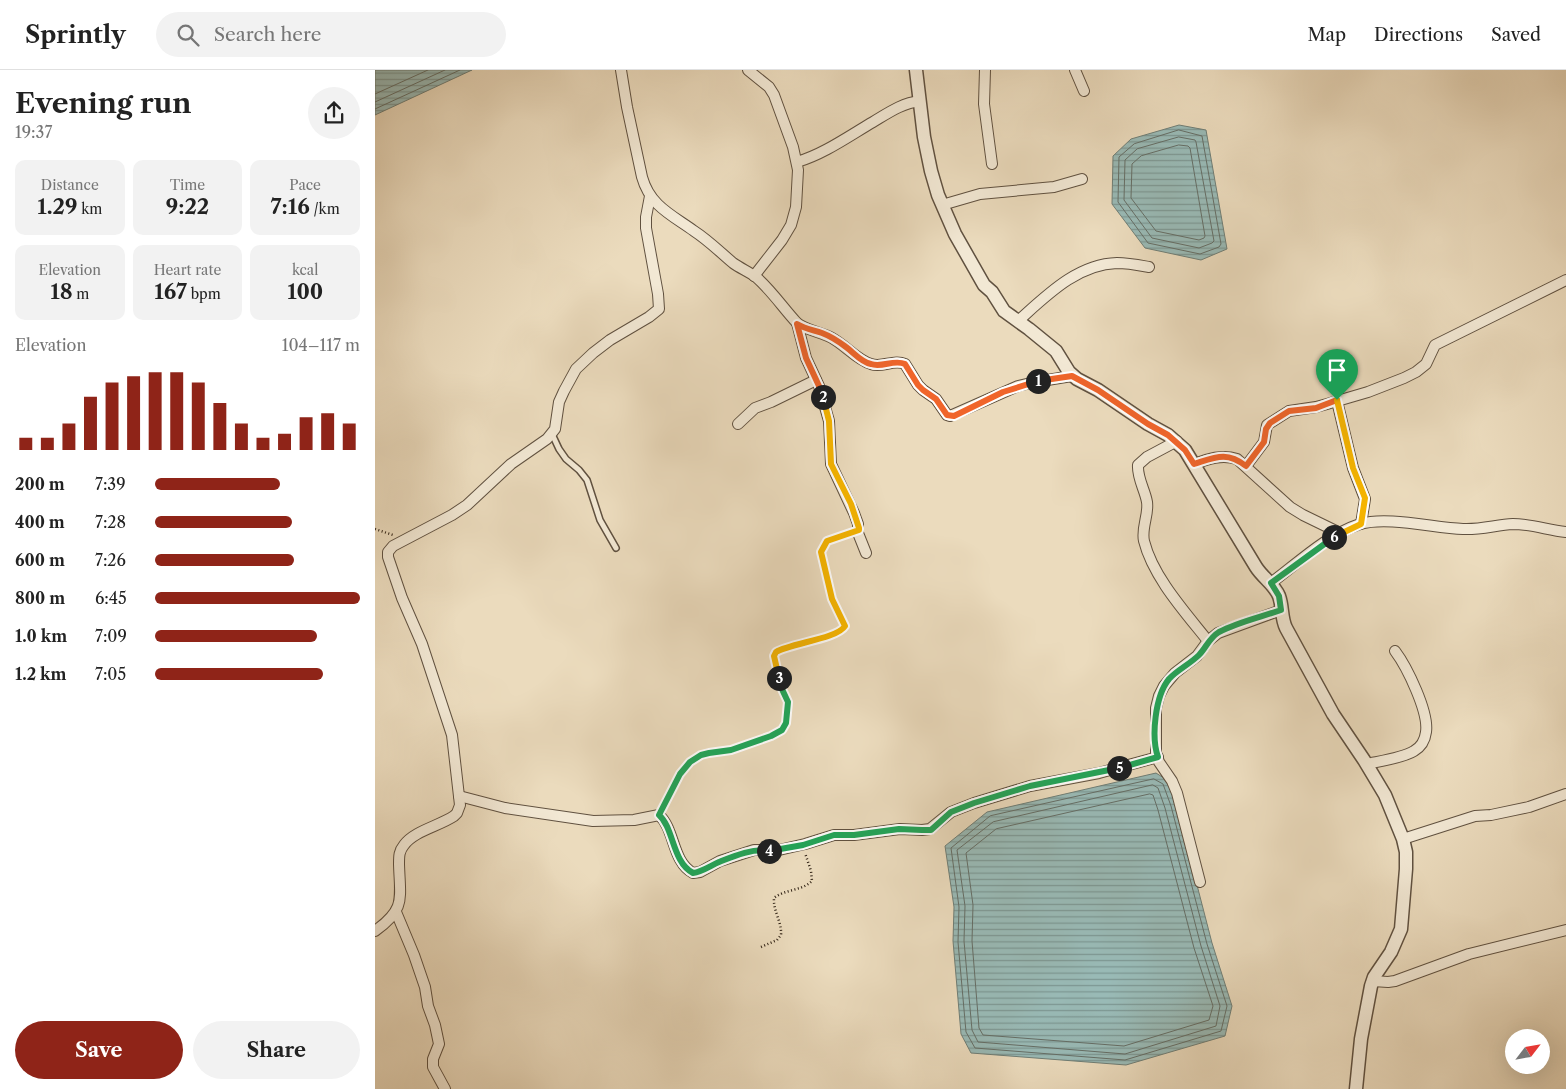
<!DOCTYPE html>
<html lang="en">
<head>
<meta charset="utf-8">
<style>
	:root { --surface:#fff; --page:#f2f2f2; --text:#222; --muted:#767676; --line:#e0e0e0; --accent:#8f2418 }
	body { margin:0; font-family:"Libre Caslon Text",serif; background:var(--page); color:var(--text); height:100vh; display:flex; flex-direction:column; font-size:19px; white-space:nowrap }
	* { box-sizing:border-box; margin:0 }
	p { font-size:16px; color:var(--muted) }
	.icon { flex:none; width:28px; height:28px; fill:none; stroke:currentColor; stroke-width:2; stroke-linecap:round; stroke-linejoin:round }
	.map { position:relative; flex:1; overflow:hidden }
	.drawer { display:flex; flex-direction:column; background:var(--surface); width:375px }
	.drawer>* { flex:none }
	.needle { width:32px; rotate:59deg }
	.fabs { position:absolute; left:1130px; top:959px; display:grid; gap:10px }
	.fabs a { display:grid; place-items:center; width:45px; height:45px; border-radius:50%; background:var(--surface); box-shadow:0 5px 20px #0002; font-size:25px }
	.pin { position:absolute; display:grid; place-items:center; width:42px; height:42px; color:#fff; margin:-51px -21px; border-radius:50% 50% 50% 0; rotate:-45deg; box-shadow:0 0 5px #0007 }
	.pin .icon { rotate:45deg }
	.km { position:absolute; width:25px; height:25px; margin:-12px; border-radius:50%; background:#222; color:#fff; font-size:14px; line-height:25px; text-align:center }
	.round { display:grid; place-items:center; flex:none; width:52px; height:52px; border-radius:26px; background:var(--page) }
	.headline { display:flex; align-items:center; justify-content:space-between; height:85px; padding:0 15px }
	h1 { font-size:28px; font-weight:700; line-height:38px }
	.figures { display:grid; grid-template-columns:repeat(3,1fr); gap:8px; height:85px; padding:5px 15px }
	.figures div { display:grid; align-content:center; border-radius:10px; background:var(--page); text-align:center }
	.figures b { font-size:21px; font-weight:700 }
	.figures small { font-size:14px; font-weight:400 }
	.figures p { font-size:14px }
	.chart { height:140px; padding:10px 15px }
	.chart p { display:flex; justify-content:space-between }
	.chart svg { width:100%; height:90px; margin-top:5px; stroke:var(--accent); stroke-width:6 }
	.cta { display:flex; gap:10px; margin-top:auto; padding:10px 15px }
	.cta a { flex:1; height:58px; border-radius:30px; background:var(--accent); color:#fff; font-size:20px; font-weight:700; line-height:58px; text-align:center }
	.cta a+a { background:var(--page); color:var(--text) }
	ul { padding:0 15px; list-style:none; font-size:16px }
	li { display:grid; grid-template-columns:80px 60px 1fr; align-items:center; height:38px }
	li i { height:12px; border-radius:6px; background:var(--accent) }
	header { display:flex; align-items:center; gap:30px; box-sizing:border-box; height:70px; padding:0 25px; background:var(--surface); border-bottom:1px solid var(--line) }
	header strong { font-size:24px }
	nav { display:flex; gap:28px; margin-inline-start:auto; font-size:18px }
	.search { width:350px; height:45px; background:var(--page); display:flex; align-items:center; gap:12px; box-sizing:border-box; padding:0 18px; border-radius:28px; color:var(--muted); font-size:19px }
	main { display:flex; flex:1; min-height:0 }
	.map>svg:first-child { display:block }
	.water { fill:url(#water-rules); stroke:#6f7e76 }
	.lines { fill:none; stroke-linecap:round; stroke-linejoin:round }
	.shore { stroke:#656e66; stroke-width:1 }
	.service-casing { stroke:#605140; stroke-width:8 }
	.minor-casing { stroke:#605140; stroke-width:12 }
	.tertiary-casing { stroke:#605140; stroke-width:15 }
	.path { stroke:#312316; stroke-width:2.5; stroke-dasharray:1 2.5; stroke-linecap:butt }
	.service { stroke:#f2e8d4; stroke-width:5 }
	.minor { stroke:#f2e8d4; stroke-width:10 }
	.tertiary { stroke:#f2e8d4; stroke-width:12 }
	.split-1-casing { stroke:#fff; stroke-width:10 }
	.split-2-casing { stroke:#fff; stroke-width:10 }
	.split-3-casing { stroke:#fff; stroke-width:10 }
	.split-4-casing { stroke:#fff; stroke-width:10 }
	.split-5-casing { stroke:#fff; stroke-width:10 }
	.split-6-casing { stroke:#fff; stroke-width:10 }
	.split-7-casing { stroke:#fff; stroke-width:10 }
	.split-1 { stroke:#f0652b; stroke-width:6 }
	.split-2 { stroke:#f0652b; stroke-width:6 }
	.split-3 { stroke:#f5b400; stroke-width:6 }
	.split-4 { stroke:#22a559; stroke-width:6 }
	.split-5 { stroke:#22a559; stroke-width:6 }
	.split-6 { stroke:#22a559; stroke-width:6 }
	.split-7 { stroke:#f5b400; stroke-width:6 }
</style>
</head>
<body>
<header>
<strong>Sprintly</strong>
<div class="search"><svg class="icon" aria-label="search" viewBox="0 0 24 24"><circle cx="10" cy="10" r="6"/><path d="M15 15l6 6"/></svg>Search here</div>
<nav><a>Map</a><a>Directions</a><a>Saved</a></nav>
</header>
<main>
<section class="drawer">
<div class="headline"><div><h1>Evening run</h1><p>19:37</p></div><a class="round"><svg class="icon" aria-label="share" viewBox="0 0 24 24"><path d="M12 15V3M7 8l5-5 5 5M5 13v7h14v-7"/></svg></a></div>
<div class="figures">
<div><p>Distance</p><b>1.29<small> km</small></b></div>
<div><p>Time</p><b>9:22</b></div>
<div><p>Pace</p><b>7:16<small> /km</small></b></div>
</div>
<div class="figures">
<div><p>Elevation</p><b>18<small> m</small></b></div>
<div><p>Heart rate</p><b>167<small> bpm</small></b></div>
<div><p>kcal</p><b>100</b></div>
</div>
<div class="chart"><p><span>Elevation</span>104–117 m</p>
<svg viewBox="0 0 160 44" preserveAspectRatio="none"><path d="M5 44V38M15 44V38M25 44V31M35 44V18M45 44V11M55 44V8M65 44V6M75 44V6M85 44V11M95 44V21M105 44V31M115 44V38M125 44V36M135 44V28M145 44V26M155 44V31"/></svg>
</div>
<ul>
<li><b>200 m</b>7:39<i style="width:61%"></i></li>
<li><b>400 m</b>7:28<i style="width:67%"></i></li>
<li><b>600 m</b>7:26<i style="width:68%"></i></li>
<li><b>800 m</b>6:45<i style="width:100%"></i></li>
<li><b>1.0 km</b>7:09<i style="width:79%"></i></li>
<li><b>1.2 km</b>7:05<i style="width:82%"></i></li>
</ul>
<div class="cta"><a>Save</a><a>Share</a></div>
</section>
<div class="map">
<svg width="1191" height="1019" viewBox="0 0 1191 1019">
	<defs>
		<pattern id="water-rules" width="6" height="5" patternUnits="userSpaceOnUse" patternTransform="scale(1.25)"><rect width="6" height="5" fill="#99bab6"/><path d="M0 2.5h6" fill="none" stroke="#7d9793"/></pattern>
	</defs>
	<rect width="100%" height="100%" fill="#ebdbbd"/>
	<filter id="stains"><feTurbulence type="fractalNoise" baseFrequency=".004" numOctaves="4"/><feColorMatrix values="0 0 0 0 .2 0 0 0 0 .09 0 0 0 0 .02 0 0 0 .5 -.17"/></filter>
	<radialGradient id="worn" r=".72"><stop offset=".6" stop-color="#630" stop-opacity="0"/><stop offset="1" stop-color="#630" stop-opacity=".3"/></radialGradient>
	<g class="water">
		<polygon points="0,0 97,0 0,45"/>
		<polygon points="804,55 831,60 852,179 826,190 770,178 737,134 738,86 756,69"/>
		<polygon points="781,703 792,710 801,734 837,873 857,936 850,966 751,995 596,983 586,964 578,871 579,837 570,776 612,742"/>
	</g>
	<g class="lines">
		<g class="shore">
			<polyline points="0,24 53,0"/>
			<polyline points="0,32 70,0"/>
			<polyline points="0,39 85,0"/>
			<polygon points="804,60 827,66 846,174 844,177 825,184 773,173 743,132 744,87 759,74"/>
			<polygon points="804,67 820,70 821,72 839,171 837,173 824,178 777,168 749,130 750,90 762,79"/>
			<polygon points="804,75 813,76 815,78 830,166 829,168 824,170 781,161 756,128 757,94 766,86"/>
			<polygon points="779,709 788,714 796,736 832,874 852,936 846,961 750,990 600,978 591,962 583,872 584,837 576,778 615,746"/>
			<polygon points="778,715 783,718 790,738 826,876 845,936 841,956 750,984 603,972 597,960 589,871 590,836 582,780 618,752"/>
			<polygon points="775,724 778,725 783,740 819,878 838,936 834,950 749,976 608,965 604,958 597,871 598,835 591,783 621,759"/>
		</g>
		<g class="service-casing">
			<polyline id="service" points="177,364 184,379 191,389 204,400 212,410 225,450 241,478"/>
		</g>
		<g class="minor-casing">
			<g id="minor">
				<path d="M246 0 252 37 267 107C275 136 297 145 319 161 333 170 345 182 358 193 365 198 374 202 381 207 397 221 408 238 422 253 433 261 446 262 457 268 470 275 482 290 496 294 507 298 519 289 530 294L543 315 548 320 561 329 572 345 575 346 643 316 660 312 697 306"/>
				<polyline points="373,0 394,17 399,25 418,77 423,100 421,137 416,155 407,170 379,206"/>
				<polyline points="610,0 609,34 617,94"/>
				<polyline points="700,0 709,21"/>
				<path d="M422 92C449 84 474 66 498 52 513 43 527 33 545 31"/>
				<polyline points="567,135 605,124 679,117 707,109"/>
				<path d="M643 251C671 226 702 194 742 193 753 193 763 195 774 197"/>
				<polyline points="422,253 431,288 444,316 454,351 456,394 479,443 483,454 483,463 491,483"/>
				<polyline points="962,331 978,398 990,429 986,454"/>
				<polyline points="363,354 380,338 396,332 441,310"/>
				<path d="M802 371 772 387 763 395C762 408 770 420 772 432 774 445 766 458 769 471 778 507 810 542 833 571"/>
				<path d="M819 394C833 389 847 384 862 389L915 437 928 445 965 463"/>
				<polyline points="871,396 889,372 892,355 914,341 941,337 952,334 993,322 1029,308 1041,302 1051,294 1060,275 1191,210"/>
				<path d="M896 513C924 492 952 465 985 454 1013 446 1059 458 1088 459 1105 460 1121 455 1138 454 1156 454 1173 460 1191 462"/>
				<path d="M991 694C1005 691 1028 688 1039 681 1046 677 1050 670 1051 662 1054 642 1032 597 1020 581"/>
				<path d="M84 726 130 738 218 751 259 750 284 745C300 759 297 792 318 803L325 802 345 791 379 780H404L430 774 459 765H479L525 759 547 760 555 759 576 742 599 733 655 716 724 703 783 687"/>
				<polyline points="1028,769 1100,746 1116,745 1154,737 1191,724"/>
				<polyline points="825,812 802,723 797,711 784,692 781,683 781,638 784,626 789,616 800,603 822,586 833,571 843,563 906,540"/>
				<polyline points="21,842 39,885 50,917 53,936 60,955 64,974 58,989 58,997 70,1019"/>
				<path d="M0 861C31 839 25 829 24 794 24 786 24 781 29 775 39 761 64 756 79 746L82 743 85 735 77 665 47 574 27 528 13 487V482L18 476 77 445 92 435 136 394 172 369 180 359 184 332 189 321 201 299 218 283 235 270 274 247 284 239 283 224 271 158V147L275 126"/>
				<polyline points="998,911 1013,912 1020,911 1094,884 1191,860"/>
			</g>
		</g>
		<g class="tertiary-casing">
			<path id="tertiary" d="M541 0 549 67 556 101 563 125 580 164 609 215 617 222 629 241 654 259 681 281 694 302 702 309 723 320 773 354 793 365 810 380 881 497C888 508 899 514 904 526 908 537 906 548 911 558L958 644 989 690 1010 725 1028 769 1031 782V799L1026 859 1016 882 999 907 996 916 986 969 981 1019"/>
		</g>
		<g class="path">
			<polyline points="0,459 18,465"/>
			<path d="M288 736 305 704 315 692 321 688 334 683 356 680 396 666 407 660 410 656 413 632 406 617 401 597 400 584 404 580 436 571 469 558 470 556 457 529 446 482C450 469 461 467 473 463"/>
			<path d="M386 877 402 870 406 865C407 852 398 841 399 828 410 819 427 821 437 811L436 801 430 783"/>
		</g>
		<use href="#service" class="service"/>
		<use href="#minor" class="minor"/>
		<use href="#tertiary" class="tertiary"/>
	</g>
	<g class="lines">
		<g class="split-1-casing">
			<path id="split-1" d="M663 311 697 306 723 320 773 354 793 365 810 380 819 394C841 387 852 381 871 396L889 372 891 359 895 353 914 341 941 338 962 330"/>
		</g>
		<g class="split-2-casing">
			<path id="split-2" d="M448 327 444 316 431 288 422 254C430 259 438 260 447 263 455 266 463 271 471 277 478 282 486 292 496 294 507 298 519 289 530 294L543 315 548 320 561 329 572 345 579 346 628 322 663 311"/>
		</g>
		<g class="split-3-casing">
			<path id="split-3" d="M404 608 399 586 401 582C416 573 462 569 470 556L457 529 446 482 452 471 484 460V458L476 434 456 394 454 351 448 327"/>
		</g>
		<g class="split-4-casing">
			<path id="split-4" d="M394 781C378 778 359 786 344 792 335 796 327 802 318 803 297 792 299 758 284 745L305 704 315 692 326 685 334 683 356 680 396 666 407 660 411 653 413 632 406 617 404 608"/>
		</g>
		<g class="split-5-casing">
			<polyline id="split-5" points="394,781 428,775 459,765 479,765 524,759 547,760 556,760 576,742 599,733 655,716 744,698"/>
		</g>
		<g class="split-6-casing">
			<path id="split-6" d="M744 698 783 687C776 667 780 626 794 609 802 600 815 594 824 585 831 578 834 568 844 562 863 552 886 547 906 540L904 526 896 513 959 467"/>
		</g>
		<g class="split-7-casing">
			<polyline id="split-7" points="959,467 986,454 990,428 978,398 962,330"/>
		</g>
		<use href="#split-1" class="split-1"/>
		<use href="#split-2" class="split-2"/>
		<use href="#split-3" class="split-3"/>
		<use href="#split-4" class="split-4"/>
		<use href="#split-5" class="split-5"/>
		<use href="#split-6" class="split-6"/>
		<use href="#split-7" class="split-7"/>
	</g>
	<rect width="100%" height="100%" filter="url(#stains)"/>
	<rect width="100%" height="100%" fill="url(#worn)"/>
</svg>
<div class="fabs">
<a><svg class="needle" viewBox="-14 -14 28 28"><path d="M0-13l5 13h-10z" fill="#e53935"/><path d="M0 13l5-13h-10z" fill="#767676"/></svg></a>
</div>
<div class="pin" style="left:962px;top:330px;background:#1e9e55"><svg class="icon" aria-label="arrive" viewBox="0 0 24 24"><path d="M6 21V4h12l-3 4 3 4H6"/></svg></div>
<b class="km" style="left:663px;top:311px">1</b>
<b class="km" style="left:448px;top:327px">2</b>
<b class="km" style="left:404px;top:608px">3</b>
<b class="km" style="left:394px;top:781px">4</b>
<b class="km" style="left:744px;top:698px">5</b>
<b class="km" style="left:959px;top:467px">6</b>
</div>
</main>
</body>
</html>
